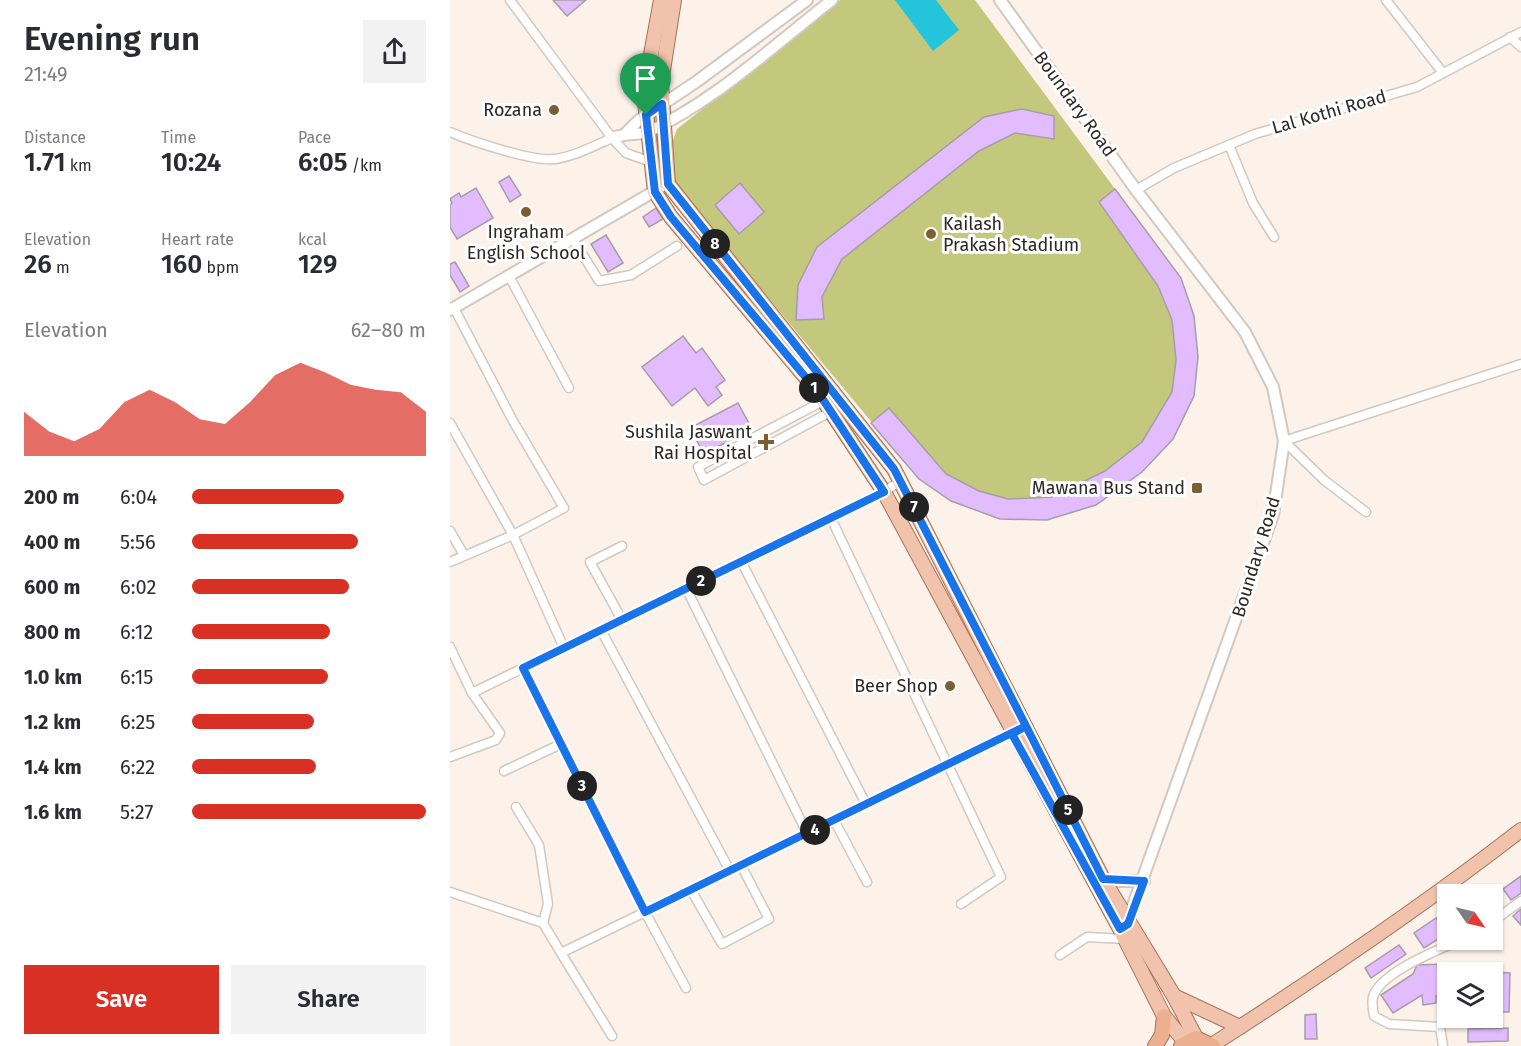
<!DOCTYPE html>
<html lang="en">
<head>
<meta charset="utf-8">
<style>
	:root { --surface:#fff; --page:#f2f2f3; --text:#2b2b33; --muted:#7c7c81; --accent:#d93025 }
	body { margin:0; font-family:"Fira Sans",sans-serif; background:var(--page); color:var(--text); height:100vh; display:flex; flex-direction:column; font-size:22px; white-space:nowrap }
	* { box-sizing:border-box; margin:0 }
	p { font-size:20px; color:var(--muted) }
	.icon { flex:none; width:33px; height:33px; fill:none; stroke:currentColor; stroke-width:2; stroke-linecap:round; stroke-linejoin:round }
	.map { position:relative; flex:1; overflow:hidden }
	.panel { display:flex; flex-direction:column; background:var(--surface); width:450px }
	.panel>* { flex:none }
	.needle { width:39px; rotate:124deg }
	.buttons { position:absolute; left:987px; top:884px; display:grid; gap:12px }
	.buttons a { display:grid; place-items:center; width:66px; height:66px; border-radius:0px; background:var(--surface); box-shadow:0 2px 4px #0004; font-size:30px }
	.pin { position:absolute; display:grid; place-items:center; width:51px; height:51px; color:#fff; margin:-62px -26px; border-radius:50% 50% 50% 0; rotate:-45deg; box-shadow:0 0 6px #0007 }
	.pin .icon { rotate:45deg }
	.km { position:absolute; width:30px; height:30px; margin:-15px; border-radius:50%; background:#222; color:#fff; font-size:16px; line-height:30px; text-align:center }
	.round { display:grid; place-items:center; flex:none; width:63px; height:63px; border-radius:0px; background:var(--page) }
	.head { display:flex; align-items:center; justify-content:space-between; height:102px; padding:0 24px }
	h1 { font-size:33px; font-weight:600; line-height:45px }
	.metrics { display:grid; grid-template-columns:repeat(3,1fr); gap:9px; height:102px; padding:6px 24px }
	.metrics div { display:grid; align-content:center }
	.metrics b { font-size:26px; font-weight:600 }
	.metrics small { font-size:16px; font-weight:400 }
	.metrics p { font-size:16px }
	.chart { height:168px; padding:12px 24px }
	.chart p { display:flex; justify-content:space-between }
	.chart svg { width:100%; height:108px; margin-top:6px; fill:var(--accent); opacity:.7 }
	.cta { display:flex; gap:12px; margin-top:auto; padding:12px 24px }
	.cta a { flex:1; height:69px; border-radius:0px; background:var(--accent); color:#fff; font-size:24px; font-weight:600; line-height:69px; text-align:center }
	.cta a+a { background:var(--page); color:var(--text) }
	ul { padding:0 24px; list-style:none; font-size:20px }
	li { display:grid; grid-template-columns:96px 72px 1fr; align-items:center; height:45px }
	li i { height:15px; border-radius:8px; background:var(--accent) }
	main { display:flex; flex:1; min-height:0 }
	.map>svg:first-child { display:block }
	.green { fill:#c3c87c }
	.water { fill:#24c4db }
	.building { fill:#e3bcff; stroke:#a49ea8; stroke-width:1.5 }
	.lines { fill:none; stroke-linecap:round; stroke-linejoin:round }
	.minor-casing { stroke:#d2c8c0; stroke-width:11 }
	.tertiary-casing { stroke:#d2c8c0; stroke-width:14 }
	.primary-casing { stroke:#a67358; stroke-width:16 }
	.trunk-casing { stroke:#a67358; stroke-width:16 }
	.minor { stroke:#fff; stroke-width:8 }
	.tertiary { stroke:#fff; stroke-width:10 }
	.primary { stroke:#f1c3ac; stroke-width:14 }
	.trunk { stroke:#ecaf90; stroke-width:14 }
	.route-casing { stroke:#fff; stroke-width:12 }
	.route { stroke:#1a73e8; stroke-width:8 }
	.poi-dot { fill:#7b5f32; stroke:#fff; stroke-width:2 }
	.labels { text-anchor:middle; stroke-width:6; stroke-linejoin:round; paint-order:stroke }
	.street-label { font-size:18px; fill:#2b2825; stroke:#fff }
	.poi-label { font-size:18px; fill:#2b2825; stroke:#fff; text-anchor:end }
</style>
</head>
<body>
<main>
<section class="panel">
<div class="head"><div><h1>Evening run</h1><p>21:49</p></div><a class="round"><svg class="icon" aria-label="share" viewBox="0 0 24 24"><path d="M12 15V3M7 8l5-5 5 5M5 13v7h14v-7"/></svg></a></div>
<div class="metrics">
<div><p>Distance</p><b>1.71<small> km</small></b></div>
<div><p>Time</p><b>10:24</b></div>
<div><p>Pace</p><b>6:05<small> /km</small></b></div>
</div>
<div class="metrics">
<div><p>Elevation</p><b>26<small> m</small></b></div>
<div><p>Heart rate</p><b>160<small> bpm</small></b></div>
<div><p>kcal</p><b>129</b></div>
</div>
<div class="chart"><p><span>Elevation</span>62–80 m</p>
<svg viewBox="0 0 160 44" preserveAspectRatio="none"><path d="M0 44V26L10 34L20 38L30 33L40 22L50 17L60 22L70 29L80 31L90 22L100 11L110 6L120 10L130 15L140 17L150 18L160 26V44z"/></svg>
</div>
<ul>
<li><b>200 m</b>6:04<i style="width:65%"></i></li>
<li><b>400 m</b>5:56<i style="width:71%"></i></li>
<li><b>600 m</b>6:02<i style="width:67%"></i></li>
<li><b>800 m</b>6:12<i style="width:59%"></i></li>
<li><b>1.0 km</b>6:15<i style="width:58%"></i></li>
<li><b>1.2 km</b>6:25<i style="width:52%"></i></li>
<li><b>1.4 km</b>6:22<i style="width:53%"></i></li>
<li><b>1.6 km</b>5:27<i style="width:100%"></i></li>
</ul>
<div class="cta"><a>Save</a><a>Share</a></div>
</section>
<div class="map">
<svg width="1071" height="1046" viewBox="0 0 1071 1046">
	<rect width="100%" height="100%" fill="#fcf2ea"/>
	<polygon class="green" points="390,0 525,0 731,278 748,357 744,396 723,439 692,472 646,505 597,520 501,501 469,479 226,187 216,160 227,129"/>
	<polygon class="water" points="445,0 486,0 509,30 483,51"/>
	<g class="building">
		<polygon points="103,0 136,0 117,16"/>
		<polygon points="572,109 604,116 604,139 565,133 529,151 392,259 372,297 374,319 346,320 348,285 367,247 534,117"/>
		<polygon points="59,176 71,195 60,202 49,182"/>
		<polygon points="290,183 314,212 289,234 265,205"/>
		<polygon points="26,188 43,218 7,239 0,227 0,205 2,203 0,199 9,193 11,197"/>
		<polygon points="665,189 731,278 744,316 748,357 744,396 723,439 692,472 646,505 597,520 550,519 501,501 469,479 421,423 439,408 496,474 529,491 558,499 602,497 655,471 692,442 722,392 726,360 722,320 708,286 649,202"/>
		<polygon points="206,208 213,219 199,227 193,217"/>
		<polygon points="156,235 173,263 158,272 141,244"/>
		<polygon points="5,262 19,286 10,292 0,275 0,264"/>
		<polygon points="233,336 246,353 252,348 275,380 266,387 272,395 258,406 245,388 222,406 192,367"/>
		<polygon points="288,403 302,429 254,454 240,428"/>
		<polygon points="1071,876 1071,893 1061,900 1053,889"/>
		<polygon points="1071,909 1071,925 1063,916"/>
		<polygon points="986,918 996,934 974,948 964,933"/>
		<polygon points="949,945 956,954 921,978 915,968"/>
		<polygon points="994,964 994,973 998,974 998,1002 986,996 986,1003 973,1005 972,995 943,1013 931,995 963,974 967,965"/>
		<polygon points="1046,972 1060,973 1059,1012 1045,1012"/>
		<polygon points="866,1014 867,1039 855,1039 855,1015"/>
		<polygon points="1058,1028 1058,1041 1018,1042 1018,1029"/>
	</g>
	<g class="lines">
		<g class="minor-casing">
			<g id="minor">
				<polyline points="60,0 162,138 176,153 201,162"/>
				<polyline points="936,0 993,73"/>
				<polyline points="1060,37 1071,47"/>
				<path d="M0 132C21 141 83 162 105 159 125 156 144 146 162 138"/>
				<polyline points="779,145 803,203 824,237"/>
				<polyline points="686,190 724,168 805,134 967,87 1071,32"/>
				<polyline points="123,239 149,281 181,275 227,246"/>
				<polyline points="59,276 119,388"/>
				<polyline points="377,399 248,467 254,480 380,412"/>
				<polyline points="0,423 63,535 114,648"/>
				<polyline points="916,512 874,480 834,441 1071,364"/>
				<polyline points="381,518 551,877 511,904"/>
				<polyline points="0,531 14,555"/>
				<polyline points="172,546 140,562 172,620"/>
				<polyline points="291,561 416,804"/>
				<polyline points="0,562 63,535 114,508 63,421 4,308"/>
				<polyline points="236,588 357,833"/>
				<polyline points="151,630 280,871"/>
				<polyline points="0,647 22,693 50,733 46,740 0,757"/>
				<polyline points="73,668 195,912 236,988"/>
				<polyline points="22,693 434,492 450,481"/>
				<polyline points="54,771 111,744"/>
				<polyline points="66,807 89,845 98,904 93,923"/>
				<polyline points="384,820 417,882"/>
				<polyline points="241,890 272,944 319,919 291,865"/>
				<polyline points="0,892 93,923 111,953 568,730"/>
				<polyline points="1042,922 1071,901"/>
				<polyline points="111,953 162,1036"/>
				<polyline points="610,955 637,937 676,939"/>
				<path d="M993 1046 990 1027 939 1024 924 1016C923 1011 922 1002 923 997 930 972 990 949 1013 939"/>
			</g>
		</g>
		<g class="tertiary-casing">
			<g id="tertiary">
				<polyline points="550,0 686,190 795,332 823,387 834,441 823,515 676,925"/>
				<polyline points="176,133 189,120 246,82 357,0"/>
				<path d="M162 138C175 133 190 135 198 132 266 100 323 46 382 0"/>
				<polyline points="0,310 210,188"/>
				<polyline points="649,881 694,881"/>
			</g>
		</g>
		<g class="primary-casing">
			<g id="primary">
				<polyline points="211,0 194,93 205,192 221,217 368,392 434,492 670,929 714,1016 735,1042"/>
				<polyline points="224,0 211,83 218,184 444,469 653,879 724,996 746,1038"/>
				<polyline points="724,996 790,1027"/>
				<path d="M762 1045C868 977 972 907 1071 830"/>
			</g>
		</g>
		<g class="trunk-casing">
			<g id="trunk">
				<polyline points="705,1046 712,1035 714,1016"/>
				<polyline points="731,1046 746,1038 763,1046"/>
			</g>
		</g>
		<use href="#minor" class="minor"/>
		<use href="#tertiary" class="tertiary"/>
		<use href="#primary" class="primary"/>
		<use href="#trunk" class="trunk"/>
	</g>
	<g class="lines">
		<g class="route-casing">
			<polyline id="route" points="196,115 205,192 221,217 368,392 434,492 73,668 195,912 576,726 653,879 694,881 678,924 670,929 562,734 576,726 444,469 218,184 212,104 196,115"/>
		</g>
		<use href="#route" class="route"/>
	</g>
	<g class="poi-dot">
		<circle cx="104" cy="110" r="6"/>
		<circle cx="76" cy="212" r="6"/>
		<circle cx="481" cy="234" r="6"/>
		<path d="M313 433h6v6h6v6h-6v6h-6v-6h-6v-6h6z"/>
		<rect x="741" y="482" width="12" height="12" rx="3"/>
		<circle cx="500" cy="686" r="6"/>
	</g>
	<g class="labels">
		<g class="street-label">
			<text transform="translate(625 104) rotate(54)" y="6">Boundary Road</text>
			<text transform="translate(879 112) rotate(-16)" y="6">Lal Kothi Road</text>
			<text transform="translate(806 557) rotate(-73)" y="6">Boundary Road</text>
		</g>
		<g class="poi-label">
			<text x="92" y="116">Rozana</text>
			<text x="493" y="230" text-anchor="start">Kailash<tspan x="493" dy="21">Prakash Stadium</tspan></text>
			<text x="76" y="238" text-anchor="middle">Ingraham<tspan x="76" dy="21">English School</tspan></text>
			<text x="302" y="438">Sushila Jaswant<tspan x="302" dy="21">Rai Hospital</tspan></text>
			<text x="735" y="494">Mawana Bus Stand</text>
			<text x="488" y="692">Beer Shop</text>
		</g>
	</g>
</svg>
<div class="buttons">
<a><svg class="needle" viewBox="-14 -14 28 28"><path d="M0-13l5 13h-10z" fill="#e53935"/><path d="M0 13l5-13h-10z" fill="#7c7c81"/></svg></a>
<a><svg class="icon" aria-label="layers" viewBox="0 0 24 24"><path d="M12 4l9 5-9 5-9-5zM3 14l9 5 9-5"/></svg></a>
</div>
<div class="pin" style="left:196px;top:115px;background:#1e9e55"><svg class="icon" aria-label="arrive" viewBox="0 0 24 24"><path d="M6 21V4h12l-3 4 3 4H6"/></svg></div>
<b class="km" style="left:364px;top:388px">1</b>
<b class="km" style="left:251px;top:581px">2</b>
<b class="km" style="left:132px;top:786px">3</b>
<b class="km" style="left:365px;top:830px">4</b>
<b class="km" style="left:618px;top:810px">5</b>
<b class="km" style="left:464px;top:507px">7</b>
<b class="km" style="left:265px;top:244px">8</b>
</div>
</main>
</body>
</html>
